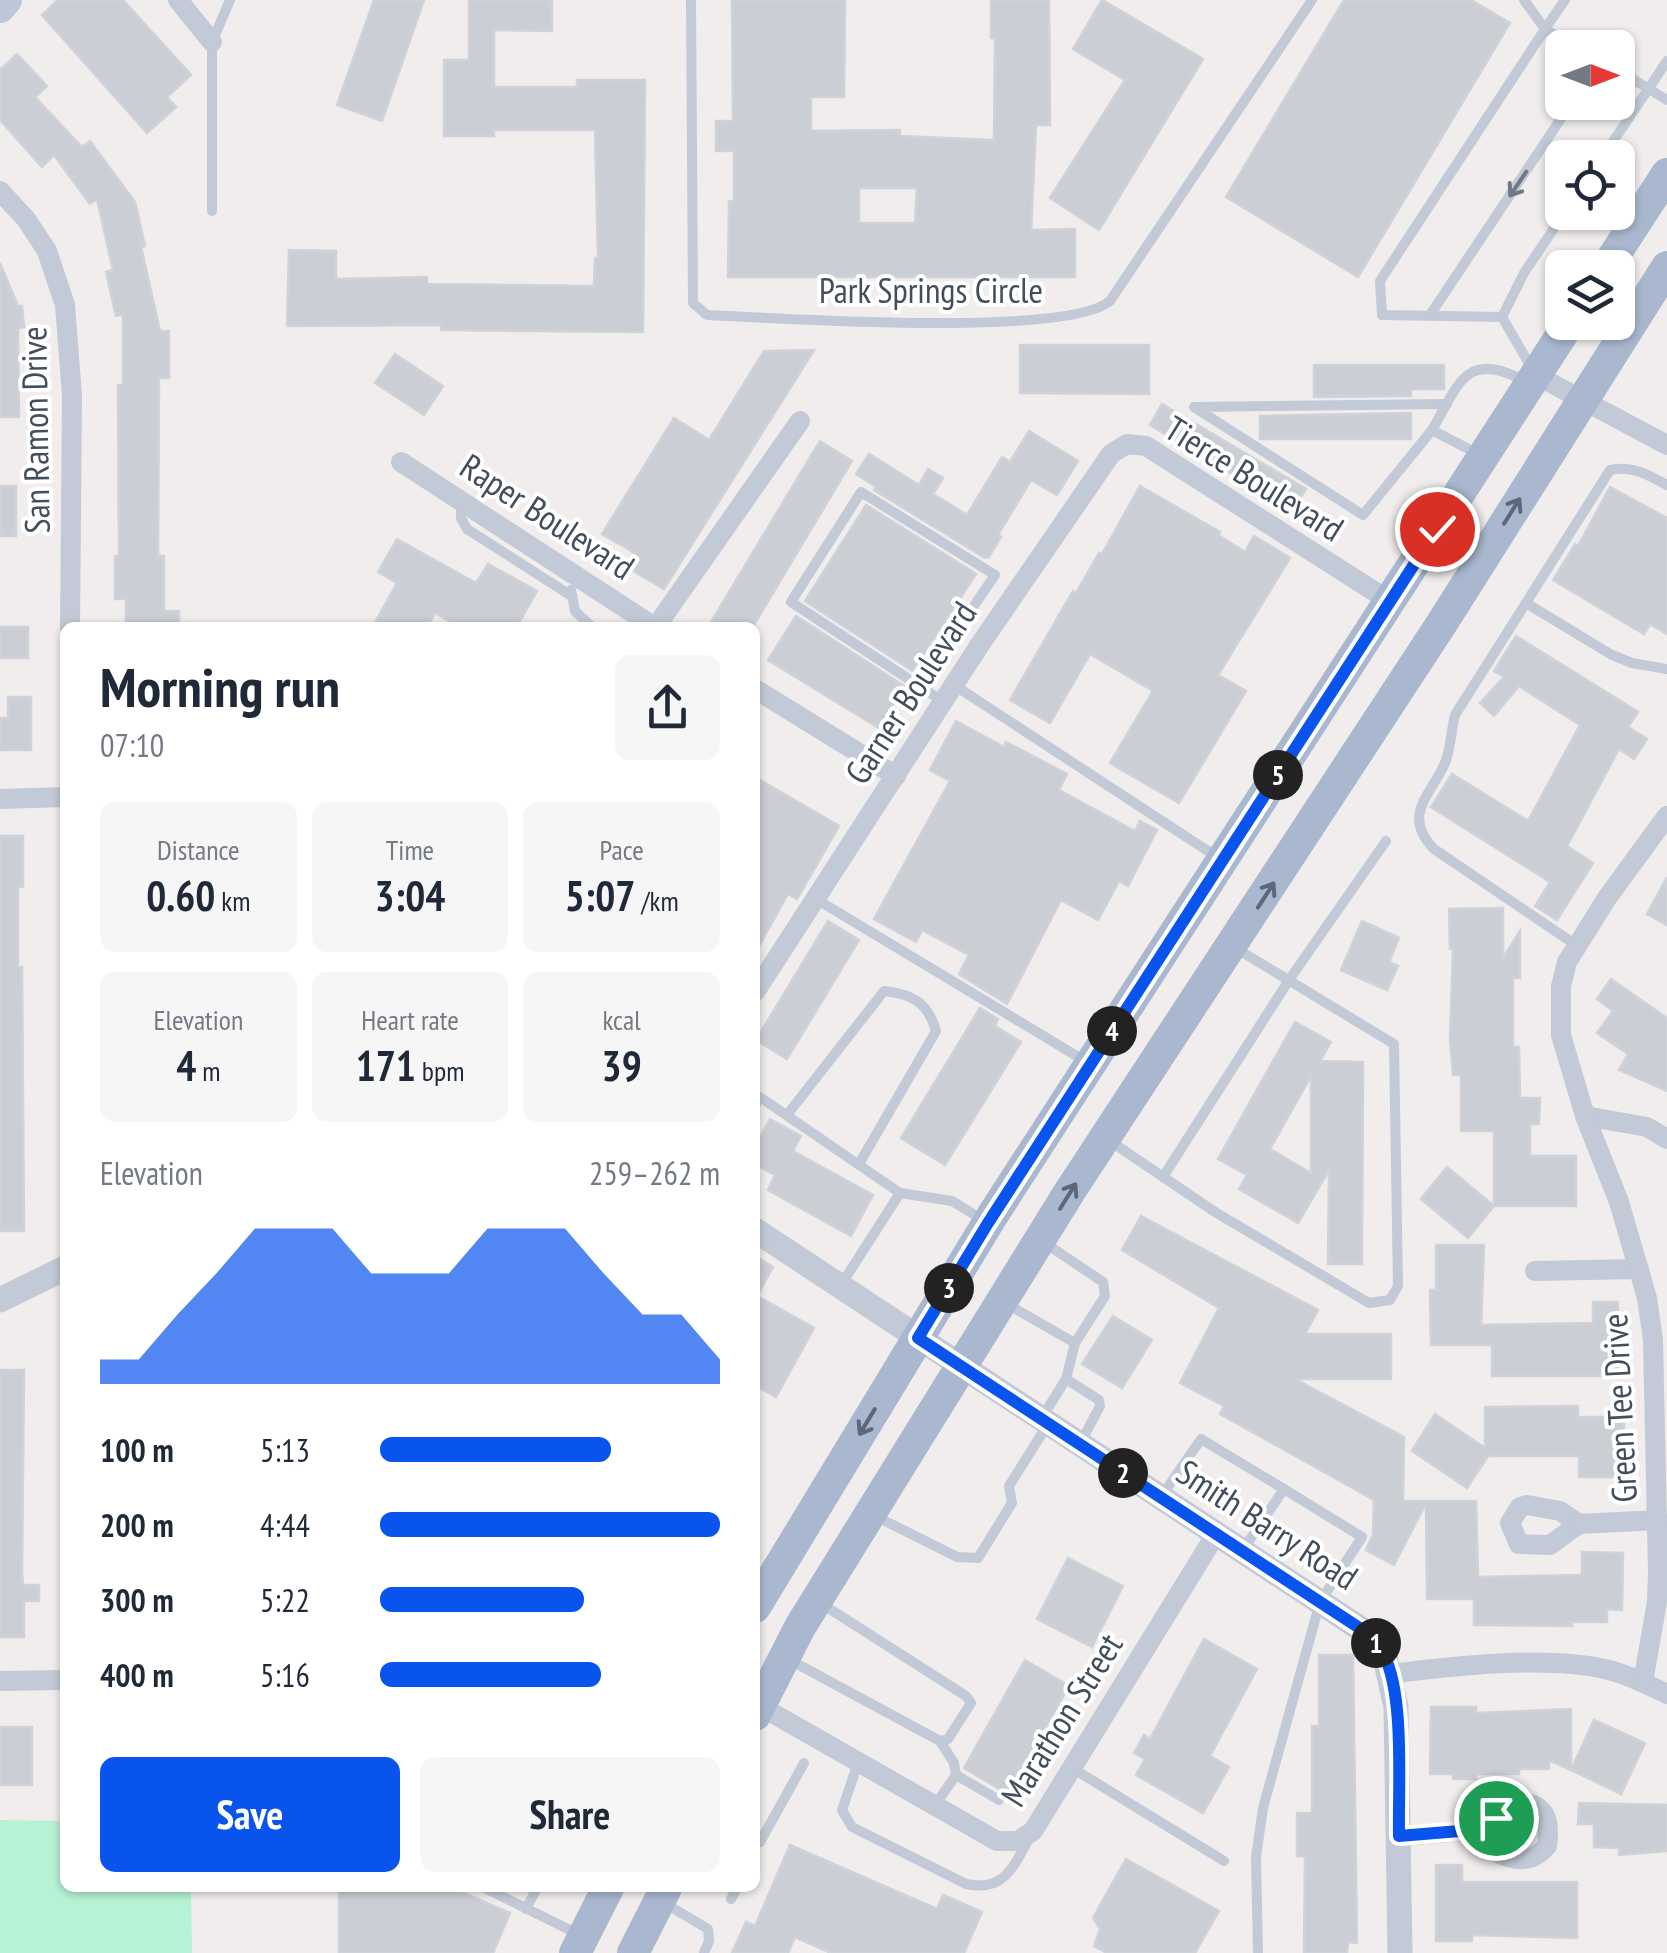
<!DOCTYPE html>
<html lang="en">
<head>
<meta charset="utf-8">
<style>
	:root { --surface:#fff; --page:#f6f6f7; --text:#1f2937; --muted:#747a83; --accent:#0954ed }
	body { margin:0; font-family:"PT Sans Narrow",sans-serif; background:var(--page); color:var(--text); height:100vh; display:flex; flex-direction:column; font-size:38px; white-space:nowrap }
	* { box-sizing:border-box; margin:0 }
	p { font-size:32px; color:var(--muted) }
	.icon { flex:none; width:55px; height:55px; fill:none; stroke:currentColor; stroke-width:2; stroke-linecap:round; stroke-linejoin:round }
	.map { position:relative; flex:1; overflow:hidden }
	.side { position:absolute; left:60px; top:622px; width:700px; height:1270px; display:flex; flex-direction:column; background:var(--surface); border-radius:15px; box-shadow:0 2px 8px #0004 }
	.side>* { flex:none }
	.needle { width:65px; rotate:90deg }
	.controls { position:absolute; left:1545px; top:30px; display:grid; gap:20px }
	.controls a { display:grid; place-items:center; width:90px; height:90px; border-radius:15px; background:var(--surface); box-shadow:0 2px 8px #0004; font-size:50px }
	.pin { position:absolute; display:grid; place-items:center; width:85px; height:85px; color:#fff; margin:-42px; border:5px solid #fff; border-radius:50%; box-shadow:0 2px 10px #0007 }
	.km { position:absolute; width:50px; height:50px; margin:-25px; border-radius:50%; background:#222; color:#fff; font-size:28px; line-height:50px; text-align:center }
	.round { display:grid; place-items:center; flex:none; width:105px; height:105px; border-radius:15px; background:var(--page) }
	.headline { display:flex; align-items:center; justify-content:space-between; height:170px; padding:0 40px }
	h1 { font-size:55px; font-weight:700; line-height:75px }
	.stats { display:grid; grid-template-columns:repeat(3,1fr); gap:15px; height:170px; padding:10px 40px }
	.stats div { display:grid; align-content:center; border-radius:15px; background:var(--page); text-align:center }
	.stats b { font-size:42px; font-weight:700 }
	.stats small { font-size:28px; font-weight:400 }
	.stats p { font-size:28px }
	.chart { height:280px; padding:20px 40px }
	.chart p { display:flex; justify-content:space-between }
	.chart svg { width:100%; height:180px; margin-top:10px; fill:var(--accent); opacity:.7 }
	.button { display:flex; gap:20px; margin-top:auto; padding:20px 40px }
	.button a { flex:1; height:115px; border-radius:15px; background:var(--accent); color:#fff; font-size:40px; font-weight:700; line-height:115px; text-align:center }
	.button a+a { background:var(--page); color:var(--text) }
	ul { padding:0 40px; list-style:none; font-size:32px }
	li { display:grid; grid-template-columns:160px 120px 1fr; align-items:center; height:75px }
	li i { height:25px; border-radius:12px; background:var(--accent) }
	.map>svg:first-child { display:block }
	.green { fill:#b6f2d4 }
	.building { fill:#cbced5; stroke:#d0d2d9; stroke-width:2.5; fill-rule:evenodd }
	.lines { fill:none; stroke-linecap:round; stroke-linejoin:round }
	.service { stroke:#c1cad6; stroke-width:10 }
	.minor { stroke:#c1cad6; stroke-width:20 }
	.tertiary { stroke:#c1cad6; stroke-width:25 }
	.secondary { stroke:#bdc7d8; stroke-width:30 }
	.primary { stroke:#a9b8cf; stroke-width:32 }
	.oneway { stroke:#6f7987 }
	.oneway2 { stroke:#5c6879 }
	.route-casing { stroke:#fff; stroke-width:20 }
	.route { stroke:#0954ed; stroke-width:12 }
	.labels { text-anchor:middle; stroke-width:8; stroke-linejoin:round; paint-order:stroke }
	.street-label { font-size:35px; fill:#434e5c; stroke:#fff }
</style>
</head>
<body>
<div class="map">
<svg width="1667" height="1953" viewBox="0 0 1667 1953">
	<rect width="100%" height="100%" fill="#f0edec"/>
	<polygon class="green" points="0,1820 65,1821 65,1888 191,1888 192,1953 0,1953"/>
	<g class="building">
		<polygon points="58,0 123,0 191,75 167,97 176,107 147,133 42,15"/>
		<polygon points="374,0 424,0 382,121 337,105"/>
		<polygon points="469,0 552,0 552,31 494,30 494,87 577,87 577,80 645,80 643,332 441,330 441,325 287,326 289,250 336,251 336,279 427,277 427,284 594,286 595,258 598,258 595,130 494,130 494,136 444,136 444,60 469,60"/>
		<path d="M732 0H845L844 97H811V131L900 130V136L994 140 995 38H991V0H1049L1050 125H1036L1031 230 1075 229V277H728L729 201H734V151H716V121H733ZM859 188H917L915 223H859Z"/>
		<polygon points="1102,0 1203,59 1099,230 1050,198 1125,80 1073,49"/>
		<polygon points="1344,0 1471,0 1510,23 1358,277 1226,197"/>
		<polygon points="17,54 47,86 35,97 82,147 90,141 135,202 145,246 141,247 160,331 169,331 169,378 159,378 158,556 164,556 164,611 179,611 179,628 126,628 126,599 115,599 115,556 119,556 118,385 123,385 123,314 116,316 106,272 113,270 97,199 90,204 54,155 42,167 0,120 0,70"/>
		<polygon points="0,263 18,306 22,306 24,327 18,328 19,417 0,417"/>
		<polygon points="1020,345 1149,345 1149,394 1020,393"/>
		<polygon points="814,350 664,589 625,566 633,552 602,534 674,418 709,440 764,351"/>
		<polygon points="395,354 443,386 424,415 375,383"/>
		<polygon points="1314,365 1444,365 1444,389 1411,389 1411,396 1314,397"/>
		<polygon points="1162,404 1306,489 1293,510 1150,425"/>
		<polygon points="1411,413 1411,439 1260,439 1260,416"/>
		<polygon points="1029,431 1078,461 1057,495 1031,480 998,535 1001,537 989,557 985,558 874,490 876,487 856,474 869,454 919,485 928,469 943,478 933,494 967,515 1002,457 1010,462"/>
		<polygon points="820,441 852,461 752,628 720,628 711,622"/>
		<rect x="0" y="486" width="16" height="50"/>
		<polygon points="1140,486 1220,532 1218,535 1245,552 1254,536 1290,558 1218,675 1246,691 1179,803 1110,763 1153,691 1090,654 1050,723 1010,700 1073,591 1076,593 1099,553 1102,554"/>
		<polygon points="1610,487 1667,518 1667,634 1650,624 1644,634 1553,580 1575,544 1578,546"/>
		<polygon points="866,505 976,574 913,671 805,601"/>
		<polygon points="397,539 476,583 488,564 537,591 516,628 461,628 435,613 427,628 372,628 397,583 378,572"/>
		<polygon points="796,616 904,686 879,728 768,660"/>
		<rect x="0" y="627" width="28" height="31"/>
		<polygon points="1516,636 1638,712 1628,727 1647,739 1634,759 1619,749 1567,846 1593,863 1557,920 1535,906 1550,882 1431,807 1452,774 1528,821 1580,725 1519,686 1494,716 1480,703 1504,677 1494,671"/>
		<polygon points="8,697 31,697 31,750 0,750 0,718 8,718"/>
		<polygon points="956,721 1004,747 1006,742 1067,774 1059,790 1135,831 1140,821 1157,830 1128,886 1119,881 1098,920 1061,900 1007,1004 959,974 969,955 922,930 916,942 874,919 950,781 930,770"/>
		<polygon points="755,777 839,826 797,899 788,894 755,953"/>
		<polygon points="0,836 23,836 23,887 18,887 18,967 22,967 24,1231 0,1231"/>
		<polygon points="1667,877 1667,925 1647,914"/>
		<polygon points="1503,908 1503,958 1520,931 1520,978 1513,978 1513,1047 1519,1047 1520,1098 1540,1098 1539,1124 1530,1124 1530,1156 1576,1156 1576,1206 1494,1206 1494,1131 1461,1131 1461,1075 1453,1075 1450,1040 1453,949 1450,949 1449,909"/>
		<polygon points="828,921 859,940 787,1059 756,1040"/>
		<polygon points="1362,921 1399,938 1389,962 1398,966 1387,990 1341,970"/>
		<polygon points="1611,979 1667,1018 1667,1091 1619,1070 1628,1054 1597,1033 1613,1011 1597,999"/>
		<polygon points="980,1008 998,1019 995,1026 1021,1042 945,1165 901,1138"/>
		<path d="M1295 1022 1331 1042 1320 1061 1363 1062 1362 1264H1328L1329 1170 1298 1223 1239 1189 1247 1175 1218 1159ZM1311 1076V1173L1270 1149Z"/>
		<polygon points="770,1119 801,1136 793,1151 873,1195 851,1236 768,1190 775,1175 755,1164 755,1147"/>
		<polygon points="1447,1167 1494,1206 1468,1238 1421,1199"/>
		<polygon points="1141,1216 1318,1310 1305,1334 1391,1334 1391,1379 1295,1379 1404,1437 1403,1501 1476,1501 1478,1577 1582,1575 1582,1552 1623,1553 1622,1610 1607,1609 1607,1622 1572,1622 1572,1626 1474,1625 1474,1599 1427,1599 1426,1503 1394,1565 1366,1550 1373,1535 1374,1500 1220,1414 1224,1406 1180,1383 1219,1308 1122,1250"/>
		<polygon points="1436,1245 1484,1245 1481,1325 1593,1323 1593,1302 1618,1302 1618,1376 1492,1376 1492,1345 1431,1345 1430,1290 1436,1290"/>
		<polygon points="755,1256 773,1267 757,1296 814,1328 776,1397 755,1385"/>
		<polygon points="1113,1316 1152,1340 1122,1388 1082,1364"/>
		<polygon points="0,1370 24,1370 22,1573 23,1585 39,1585 39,1601 24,1601 24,1637 0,1637"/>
		<polygon points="1578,1406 1578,1417 1624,1417 1624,1477 1579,1477 1579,1456 1488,1456 1467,1488 1412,1451 1435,1414 1485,1448 1485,1407"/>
		<polygon points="1068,1558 1123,1586 1092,1647 1037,1619"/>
		<polygon points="1204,1639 1257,1669 1210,1756 1229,1767 1203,1813 1136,1775 1145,1759 1134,1753 1144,1735 1150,1739"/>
		<polygon points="1319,1655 1353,1655 1357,1943 1348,1942 1347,1953 1304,1953 1305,1856 1297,1856 1297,1813 1312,1813 1312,1726 1319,1726"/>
		<polygon points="1025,1660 1069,1686 1008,1794 964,1768"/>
		<polygon points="1431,1707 1476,1707 1476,1713 1571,1709 1571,1770 1549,1760 1549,1769 1519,1769 1519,1774 1476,1774 1476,1779 1453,1779 1453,1774 1430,1774"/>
		<polygon points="1594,1720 1645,1743 1621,1794 1571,1770"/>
		<rect x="0" y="1727" width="32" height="58"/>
		<polygon points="1579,1803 1667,1805 1667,1851 1619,1855 1619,1848 1594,1847 1594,1824 1578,1824"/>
		<polygon points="790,1845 937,1909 943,1895 982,1912 964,1953 831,1953 795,1937 788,1953 732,1953 746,1922 755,1926"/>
		<polygon points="1126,1859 1219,1911 1195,1953 1107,1953 1094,1946 1100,1929 1093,1918"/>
		<polygon points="1436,1865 1462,1865 1462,1882 1577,1882 1577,1938 1472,1935 1472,1941 1436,1941"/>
		<polygon points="339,1888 453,1888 510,1913 493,1953 339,1953"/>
	</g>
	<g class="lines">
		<g class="service">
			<path d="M691 0 693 303 707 315C777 318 1066 338 1110 301L1312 0"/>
			<polyline points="1524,0 1545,29 1380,281 1382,315 1502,317 1524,273 1565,212"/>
			<polyline points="1565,0 1545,29 1578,48"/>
			<polyline points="1618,70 1667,100"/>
			<polyline points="1602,158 1667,61"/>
			<polyline points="212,211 212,42 230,0"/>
			<polyline points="1430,315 1572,102"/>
			<polyline points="1502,317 1531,367"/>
			<polyline points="1432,430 1363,515 1194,407 1447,404"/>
			<path d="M1478 454 1432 430C1460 382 1466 349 1527 382"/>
			<polyline points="461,504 461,518 467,529 570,595"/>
			<polyline points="571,590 575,611 593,628"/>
			<polyline points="1526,603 1612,655 1632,663 1667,669"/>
			<polyline points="954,685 1217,857"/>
			<polyline points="919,686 995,575 861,492 791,602 930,693 943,701"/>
			<polyline points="816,899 1085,1061"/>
			<path d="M1576 945 1434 849C1401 815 1431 795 1445 763 1451 748 1451 730 1455 715L1610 470C1632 465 1648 475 1667 485"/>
			<polyline points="755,1105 760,1097 900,1193 952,1201 983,1220"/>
			<path d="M787 1115 884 991C913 994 928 1003 936 1031L859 1164"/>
			<polyline points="1110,1141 1215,1212 1369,1303 1390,1300 1398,1286 1394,1044 1237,949"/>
			<polyline points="1163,1177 1289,980 1386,841"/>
			<polyline points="1045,1243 1103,1282 1105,1296 1075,1343 1066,1379 1099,1400 1100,1406 1081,1442"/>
			<polyline points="841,1285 900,1193"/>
			<polyline points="1007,1304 1075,1343"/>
			<polyline points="1043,1416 1066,1379"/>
			<polyline points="1163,1494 1201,1439 1284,1489"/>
			<polyline points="875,1516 957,1557 978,1558 1012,1503 1009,1486 1048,1424"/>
			<polyline points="1242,1551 1284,1489 1362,1537 1320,1602 1263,1808 1256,1857 1258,1953"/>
			<polyline points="788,1659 940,1741 948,1739 971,1703 966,1696 822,1604"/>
			<path d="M858 1763 842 1810 852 1827 966 1884C1002 1892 1013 1869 1028 1840"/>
			<polyline points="1072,1768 1224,1861"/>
			<polyline points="956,1775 999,1800"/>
			<polyline points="935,1805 956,1775 954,1763 940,1741"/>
			<polyline points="755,1840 760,1842 804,1763"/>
			<polyline points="485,1888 578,1934"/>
			<polyline points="731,1899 737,1888"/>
			<polyline points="666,1904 708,1929 709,1941 704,1953"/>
			<polyline points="526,1909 537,1888"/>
		</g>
		<g class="minor">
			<polyline points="178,0 212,42"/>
			<polyline points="0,191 26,219 47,251 65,305 72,396 70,628"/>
			<polyline points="1536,375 1667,445"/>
			<polyline points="401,462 656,628"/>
			<polyline points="655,628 800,421"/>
			<polyline points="755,689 896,776"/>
			<polyline points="0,799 65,797"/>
			<polyline points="755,992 979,646 1111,454 1127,444 1146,446 1391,602"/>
			<polyline points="1585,1116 1647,1127 1667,1139"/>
			<polyline points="1535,1271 1639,1269"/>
			<polygon points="1527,1505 1560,1511 1579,1524 1550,1545 1519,1544 1510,1523 1520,1507"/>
			<polyline points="1579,1524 1659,1520"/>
			<path d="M1389 1674C1452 1666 1548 1655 1609 1670 1629 1675 1648 1685 1667 1694"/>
			<polyline points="0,1681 65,1680"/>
			<polyline points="1643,1682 1657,1602 1658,1571 1653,1340 1647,1298 1619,1202 1585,1116 1561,1035 1561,986 1567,962 1607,898 1667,816"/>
			<polyline points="760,1706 997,1841 1018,1841 1033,1831 1216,1534"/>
			<path d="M1514 1802C1545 1802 1551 1818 1547 1846 1534 1861 1521 1862 1502 1855 1496 1828 1488 1819 1514 1802Z"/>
			<polyline points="1399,1836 1496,1829"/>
		</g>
		<g class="tertiary">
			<polyline points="755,1230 1364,1631 1385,1658 1396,1707 1400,1953"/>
			<polyline points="0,1300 65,1268"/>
		</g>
		<polyline class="secondary" points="0,8 7,0"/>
		<g class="primary">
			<polyline points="1606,268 1667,174"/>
			<polyline points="755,1607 992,1216 1570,322"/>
			<polyline points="755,1715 800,1627 1070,1191 1442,623 1667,267"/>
			<polyline points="575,1953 608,1888"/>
			<polyline points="633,1953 666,1888"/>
		</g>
	</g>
	<defs><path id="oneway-shaft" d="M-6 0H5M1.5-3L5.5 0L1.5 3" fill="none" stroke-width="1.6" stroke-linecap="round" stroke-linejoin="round" transform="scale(2.5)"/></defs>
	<use class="oneway" href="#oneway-shaft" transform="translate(1518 184) rotate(124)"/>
	<g class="oneway2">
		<use href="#oneway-shaft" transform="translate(1512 511) rotate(-58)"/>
		<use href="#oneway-shaft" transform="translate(1266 895) rotate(-57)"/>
		<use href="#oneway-shaft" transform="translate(1068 1196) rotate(-58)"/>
		<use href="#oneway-shaft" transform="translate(867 1422) rotate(121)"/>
	</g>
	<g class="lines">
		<g class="route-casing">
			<path id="route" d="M1437 529 988 1223 918 1338 1364 1631C1371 1638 1379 1646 1384 1655 1405 1697 1398 1788 1399 1836L1496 1828V1818"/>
		</g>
		<use href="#route" class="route"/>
	</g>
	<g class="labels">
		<g class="street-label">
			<text x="931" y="303">Park Springs Circle</text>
			<text transform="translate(36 430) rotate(-91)" y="12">San Ramon Drive</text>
			<text transform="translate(1254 479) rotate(32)" y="12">Tierce Boulevard</text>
			<text transform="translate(547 517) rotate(33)" y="12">Raper Boulevard</text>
			<text transform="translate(911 693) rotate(-57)" y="12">Garner Boulevard</text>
			<text transform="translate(1620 1408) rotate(-93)" y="12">Green Tee Drive</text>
			<text transform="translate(1267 1525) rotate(33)" y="12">Smith Barry Road</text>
			<text transform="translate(1062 1720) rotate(-58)" y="12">Marathon Street</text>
		</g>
	</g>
</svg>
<div class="controls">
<a><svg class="needle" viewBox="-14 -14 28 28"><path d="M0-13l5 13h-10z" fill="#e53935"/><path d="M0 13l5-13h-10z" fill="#747a83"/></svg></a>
<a><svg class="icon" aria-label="locate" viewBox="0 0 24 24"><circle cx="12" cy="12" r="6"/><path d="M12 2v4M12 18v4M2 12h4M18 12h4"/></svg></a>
<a><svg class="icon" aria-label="layers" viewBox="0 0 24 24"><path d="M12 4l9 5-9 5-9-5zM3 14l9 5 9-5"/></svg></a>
</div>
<div class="pin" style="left:1496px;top:1818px;background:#1e9e55"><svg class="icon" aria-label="arrive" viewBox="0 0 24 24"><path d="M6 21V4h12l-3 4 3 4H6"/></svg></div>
<div class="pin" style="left:1437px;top:529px;background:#d93025"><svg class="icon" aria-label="check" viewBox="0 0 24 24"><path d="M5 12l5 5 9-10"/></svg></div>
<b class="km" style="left:1376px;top:1643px">1</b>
<b class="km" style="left:1123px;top:1473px">2</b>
<b class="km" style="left:949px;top:1288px">3</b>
<b class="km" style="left:1112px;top:1031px">4</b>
<b class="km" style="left:1278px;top:775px">5</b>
<section class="side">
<div class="headline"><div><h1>Morning run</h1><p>07:10</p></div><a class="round"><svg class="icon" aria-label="share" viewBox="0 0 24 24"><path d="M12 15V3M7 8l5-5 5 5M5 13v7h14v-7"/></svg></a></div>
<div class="stats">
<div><p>Distance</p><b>0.60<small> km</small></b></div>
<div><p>Time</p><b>3:04</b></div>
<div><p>Pace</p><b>5:07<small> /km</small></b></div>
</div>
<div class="stats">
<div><p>Elevation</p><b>4<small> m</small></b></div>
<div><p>Heart rate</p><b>171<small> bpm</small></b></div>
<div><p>kcal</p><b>39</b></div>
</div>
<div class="chart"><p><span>Elevation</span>259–262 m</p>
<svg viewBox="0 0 160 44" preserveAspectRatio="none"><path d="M0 44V38L10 38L20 27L30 17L40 6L50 6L60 6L70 17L80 17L90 17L100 6L110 6L120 6L130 17L140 27L150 27L160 38V44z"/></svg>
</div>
<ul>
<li><b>100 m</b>5:13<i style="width:68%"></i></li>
<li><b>200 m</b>4:44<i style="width:100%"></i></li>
<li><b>300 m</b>5:22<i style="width:60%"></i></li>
<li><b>400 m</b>5:16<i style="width:65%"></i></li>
</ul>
<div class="button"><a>Save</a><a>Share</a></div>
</section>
</div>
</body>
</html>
